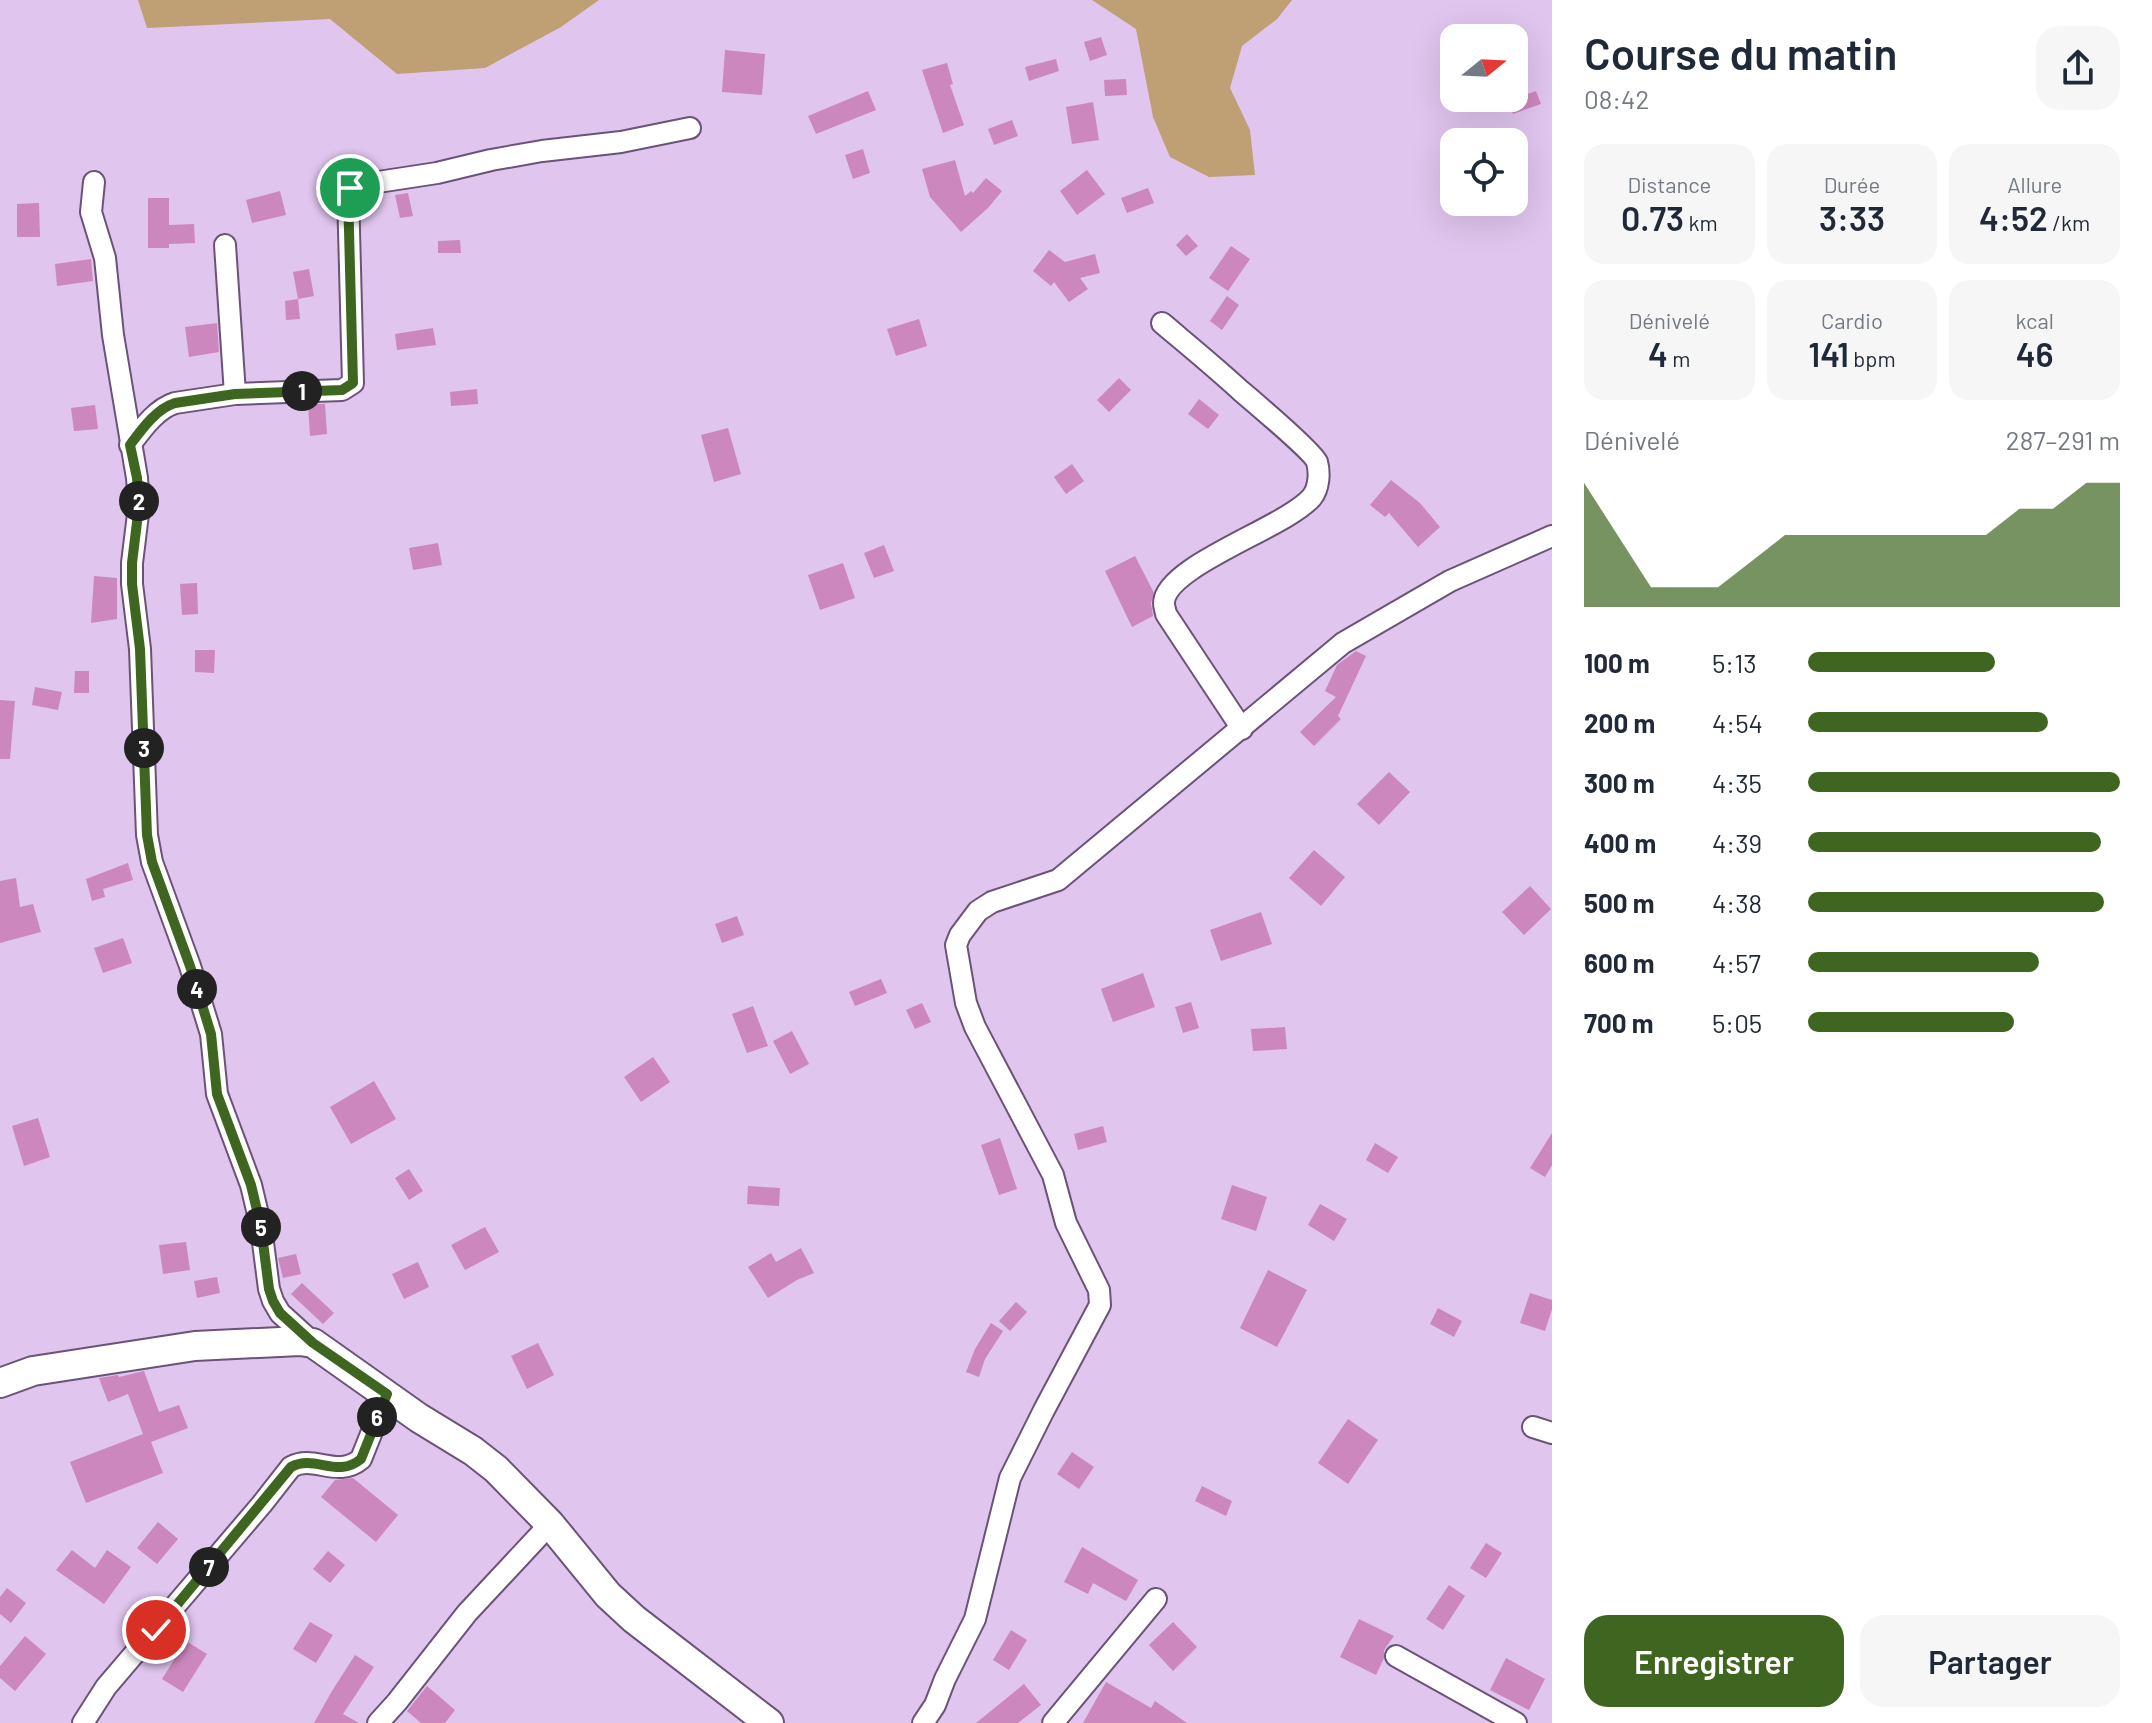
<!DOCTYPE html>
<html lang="fr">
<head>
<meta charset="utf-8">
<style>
	:root { --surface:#fff; --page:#f6f6f7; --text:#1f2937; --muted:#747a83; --accent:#3f6620 }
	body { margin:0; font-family:Barlow,sans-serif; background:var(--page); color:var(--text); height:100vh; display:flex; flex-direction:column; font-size:30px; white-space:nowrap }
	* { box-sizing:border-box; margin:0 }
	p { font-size:26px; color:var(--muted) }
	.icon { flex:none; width:44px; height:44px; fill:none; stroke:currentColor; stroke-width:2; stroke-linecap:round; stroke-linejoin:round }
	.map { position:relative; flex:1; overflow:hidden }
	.sheet { display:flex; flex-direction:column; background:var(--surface); width:600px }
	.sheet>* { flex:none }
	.needle { width:52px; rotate:72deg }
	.controls { position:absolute; left:1440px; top:24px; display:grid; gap:16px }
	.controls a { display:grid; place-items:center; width:88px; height:88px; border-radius:16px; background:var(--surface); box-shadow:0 8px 32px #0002; font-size:40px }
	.pin { position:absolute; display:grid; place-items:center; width:68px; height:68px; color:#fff; margin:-34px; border:4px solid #fff; border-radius:50%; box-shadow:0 2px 8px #0007 }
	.km { position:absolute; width:40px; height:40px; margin:-20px; border-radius:50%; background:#222; color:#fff; font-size:22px; line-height:40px; text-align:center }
	.round { display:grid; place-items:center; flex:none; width:84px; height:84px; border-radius:24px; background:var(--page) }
	.head { display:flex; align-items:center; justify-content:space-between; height:136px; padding:0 32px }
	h1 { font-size:44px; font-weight:600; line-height:60px }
	.stats { display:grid; grid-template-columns:repeat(3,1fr); gap:12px; height:136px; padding:8px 32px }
	.stats div { display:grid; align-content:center; border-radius:20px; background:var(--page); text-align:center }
	.stats b { font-size:34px; font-weight:600 }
	.stats small { font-size:22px; font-weight:400 }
	.stats p { font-size:22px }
	.chart { height:224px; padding:16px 32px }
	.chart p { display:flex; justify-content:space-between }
	.chart svg { width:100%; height:144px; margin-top:8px; fill:var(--accent); opacity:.7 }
	.primary-button { display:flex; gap:16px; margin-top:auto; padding:16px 32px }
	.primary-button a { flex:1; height:92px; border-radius:24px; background:var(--accent); color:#fff; font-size:32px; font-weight:600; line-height:92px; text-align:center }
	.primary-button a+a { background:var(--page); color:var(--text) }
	ul { padding:0 32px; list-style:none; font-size:26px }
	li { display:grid; grid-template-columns:128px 96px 1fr; align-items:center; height:60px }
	li i { height:20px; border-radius:10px; background:var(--accent) }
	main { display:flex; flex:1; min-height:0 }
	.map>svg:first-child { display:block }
	.green { fill:#bf9f74 }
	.building { fill:#cc87be }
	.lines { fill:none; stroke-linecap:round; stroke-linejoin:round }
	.minor-casing { stroke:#6a5377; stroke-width:24 }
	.secondary-casing { stroke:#6a5377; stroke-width:32 }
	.minor { stroke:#fff; stroke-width:20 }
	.secondary { stroke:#fff; stroke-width:28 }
	.route-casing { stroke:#fff; stroke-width:16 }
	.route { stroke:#3f6620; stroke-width:10 }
</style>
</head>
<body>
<main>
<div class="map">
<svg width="1552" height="1723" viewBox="0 0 1552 1723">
	<rect width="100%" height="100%" fill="#e0c5ee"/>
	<g class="green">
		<polygon points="138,0 599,0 561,27 485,68 397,74 330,19 147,28"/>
		<polygon points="1092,0 1292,0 1277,19 1242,46 1230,88 1250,130 1255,175 1209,177 1170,157 1153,117 1136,29"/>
	</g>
	<g class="building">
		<polygon points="1101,37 1107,55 1090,61 1084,42"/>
		<polygon points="725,50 765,54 762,95 722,92"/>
		<polygon points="1056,59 1059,71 1029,81 1025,67"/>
		<polygon points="947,63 953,84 950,85 964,125 943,133 922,70"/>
		<polygon points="1126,79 1127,95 1105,96 1104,80"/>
		<polygon points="868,91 876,110 816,134 808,116"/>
		<polygon points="1536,91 1541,104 1513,114 1508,101"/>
		<polygon points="1093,102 1099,140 1072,144 1066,107"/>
		<polygon points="1012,120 1018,136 994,145 988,129"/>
		<polygon points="863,149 870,173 853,179 845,155"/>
		<polygon points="955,160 965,196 971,191 973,193 986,178 1002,191 988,208 961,232 930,197 922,169"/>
		<polygon points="1087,170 1105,194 1077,215 1060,191"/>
		<polygon points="1148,188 1154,203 1127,213 1121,198"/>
		<polygon points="280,191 286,215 252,223 246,200"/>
		<polygon points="408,193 413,216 400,218 395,195"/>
		<polygon points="148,198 169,198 169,225 194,224 195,243 169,244 169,248 148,248"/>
		<polygon points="39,203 40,237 17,237 17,204"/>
		<polygon points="1187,234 1198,246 1186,256 1176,245"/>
		<polygon points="460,240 461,253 438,253 438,241"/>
		<polygon points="1231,246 1250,259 1228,291 1209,278"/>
		<polygon points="1049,250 1065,262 1095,254 1100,273 1080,278 1088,289 1069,302 1054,282 1051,286 1033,271"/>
		<polygon points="91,259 93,281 57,286 55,264"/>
		<polygon points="309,269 314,296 298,299 293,272"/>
		<polygon points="1227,296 1239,305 1222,330 1210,321"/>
		<polygon points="298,299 300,319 286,320 285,301"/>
		<polygon points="919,319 927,346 896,356 887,329"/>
		<polygon points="217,323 219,352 189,357 185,327"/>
		<polygon points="433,328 436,345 397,350 395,334"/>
		<polygon points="1119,378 1131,390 1109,412 1097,400"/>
		<polygon points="477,389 478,404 451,406 450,392"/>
		<polygon points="1199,399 1219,415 1208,429 1188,414"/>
		<polygon points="308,404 325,404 327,434 310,436"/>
		<polygon points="95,405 98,429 74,431 71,408"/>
		<polygon points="728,428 741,474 714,482 701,435"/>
		<polygon points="1072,464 1084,481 1066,494 1054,477"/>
		<polygon points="1391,480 1420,503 1440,527 1418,547 1389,513 1385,517 1370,505"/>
		<polygon points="438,543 442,565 413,570 409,548"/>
		<polygon points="884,545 894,571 874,578 864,553"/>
		<polygon points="1135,556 1154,593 1151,603 1153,616 1132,627 1105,571"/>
		<polygon points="843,563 855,598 820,610 808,575"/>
		<polygon points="94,576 117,578 117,619 91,623"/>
		<polygon points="197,583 198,614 182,615 180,584"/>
		<polygon points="195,650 215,650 214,673 195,672"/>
		<polygon points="1356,651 1366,656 1338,716 1341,719 1314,746 1300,732 1336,697 1325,691 1337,665"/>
		<polygon points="75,671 89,671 89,693 74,693"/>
		<polygon points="35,687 62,692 58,710 32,705"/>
		<polygon points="0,700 15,701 10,759 0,759"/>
		<polygon points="1389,772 1410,792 1379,825 1357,804"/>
		<polygon points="1314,850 1345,877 1321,906 1289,878"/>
		<polygon points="128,863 133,880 103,889 105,897 92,901 86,879"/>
		<polygon points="16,878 20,907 33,904 41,932 0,943 0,881"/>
		<polygon points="1530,886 1551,909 1524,935 1502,912"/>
		<polygon points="1261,912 1272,944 1221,961 1210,930"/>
		<polygon points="737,916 744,935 722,943 715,924"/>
		<polygon points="123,938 132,963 103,973 94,948"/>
		<polygon points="1143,973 1155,1007 1113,1022 1101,989"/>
		<polygon points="881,979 887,993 855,1006 849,992"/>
		<polygon points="1191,1002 1199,1028 1183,1033 1175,1007"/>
		<polygon points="922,1003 931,1022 915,1029 906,1010"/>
		<polygon points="753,1006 768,1046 747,1053 732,1014"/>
		<polygon points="1285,1027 1287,1049 1253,1051 1251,1029"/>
		<polygon points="792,1031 809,1064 790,1074 773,1041"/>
		<polygon points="653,1057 670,1082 641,1102 624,1077"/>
		<polygon points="374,1081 396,1119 351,1144 330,1107"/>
		<polygon points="38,1118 50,1157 24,1166 12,1126"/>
		<polygon points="1103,1126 1107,1142 1078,1150 1074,1134"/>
		<polygon points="1552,1133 1552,1165 1545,1177 1530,1168"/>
		<polygon points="1000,1138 1017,1189 999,1195 981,1145"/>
		<polygon points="1375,1143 1398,1157 1388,1173 1366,1160"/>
		<polygon points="409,1169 423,1191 409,1200 395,1178"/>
		<polygon points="1232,1185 1267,1197 1256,1231 1221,1219"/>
		<polygon points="748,1186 780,1188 779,1206 747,1204"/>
		<polygon points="1320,1204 1347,1219 1334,1241 1308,1225"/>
		<polygon points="485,1227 499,1252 465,1270 451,1245"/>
		<polygon points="186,1242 190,1270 163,1274 159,1245"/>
		<polygon points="801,1248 814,1273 797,1280 768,1298 748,1267 771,1253 776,1262"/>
		<polygon points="296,1254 301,1274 283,1278 278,1258"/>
		<polygon points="418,1262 429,1287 404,1299 392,1274"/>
		<polygon points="1268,1270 1307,1290 1277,1347 1240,1328"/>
		<polygon points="217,1277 220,1293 197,1298 194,1281"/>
		<polygon points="302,1283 334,1313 323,1324 291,1294"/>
		<polygon points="1530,1293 1552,1300 1552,1309 1545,1331 1520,1323"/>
		<polygon points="1016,1302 1027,1312 1010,1331 999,1321"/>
		<polygon points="1438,1308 1462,1321 1454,1337 1430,1324"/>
		<polygon points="991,1323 1003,1331 985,1359 979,1377 966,1372 975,1349"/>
		<polygon points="538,1343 554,1375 527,1389 511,1356"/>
		<polygon points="144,1371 159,1412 179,1405 188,1428 151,1442 163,1473 86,1503 70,1462 143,1434 128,1394 108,1402 99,1378 118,1375 119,1377"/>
		<polygon points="1348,1419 1378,1440 1348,1484 1318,1463"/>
		<polygon points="1072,1452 1094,1467 1079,1489 1057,1474"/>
		<polygon points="353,1478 398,1515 376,1542 321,1497 335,1480"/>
		<polygon points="1202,1486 1232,1501 1226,1516 1195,1501"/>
		<polygon points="158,1522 178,1539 157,1564 137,1548"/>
		<polygon points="1486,1543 1502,1553 1486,1578 1470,1568"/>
		<polygon points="1082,1547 1138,1580 1126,1601 1093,1583 1088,1594 1064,1582"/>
		<polygon points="72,1550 95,1568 107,1550 131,1567 104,1604 56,1570"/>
		<polygon points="328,1551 345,1565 330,1583 313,1569"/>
		<polygon points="1449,1585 1465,1596 1443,1630 1426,1619"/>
		<polygon points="7,1588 26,1603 11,1623 0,1614 0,1597"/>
		<polygon points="1359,1619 1394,1636 1384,1650 1384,1658 1376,1675 1340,1657"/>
		<polygon points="310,1622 333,1635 316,1663 293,1649"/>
		<polygon points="1173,1622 1197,1647 1173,1671 1149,1645"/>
		<polygon points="1011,1630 1027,1640 1009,1670 993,1660"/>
		<polygon points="25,1636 46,1654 15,1691 0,1678 0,1666"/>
		<polygon points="186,1641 207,1654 183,1692 162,1679"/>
		<polygon points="355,1655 374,1667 343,1714 359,1723 314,1723 332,1691"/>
		<polygon points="1506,1658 1545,1679 1529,1710 1490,1690"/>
		<polygon points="1106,1682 1151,1708 1155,1701 1187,1723 1083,1723"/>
		<polygon points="1024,1684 1041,1705 1018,1723 976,1723"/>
		<polygon points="427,1686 455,1710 445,1723 421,1723 407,1711"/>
	</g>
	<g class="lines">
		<g class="minor-casing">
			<g id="minor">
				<polyline points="94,182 91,212 105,258 113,335 137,478 139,506 132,563 132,584 140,649 147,835 152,862 190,966 211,1034 217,1094 251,1185 261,1227 269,1289 273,1301 280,1313 313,1343"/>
				<polyline points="225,245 235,394"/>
				<path d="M1162 323C1188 345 1215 367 1241 391 1254 402 1313 452 1317 462 1320 473 1319 488 1312 497 1287 527 1167 565 1164 602 1163 604 1166 612 1166 614L1242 729"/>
				<path d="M130 445C142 429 156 409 175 403L235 394 342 390 353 383 348 192 352 186 437 173 491 160 542 151 621 142 690 128"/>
				<polyline points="1533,1427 1552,1433"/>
				<polyline points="1396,1656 1516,1723"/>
				<path d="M83 1723 106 1687 262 1504 291 1467C314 1454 337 1479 361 1459L387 1394"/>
				<polyline points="378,1723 397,1702 467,1613 550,1524"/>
				<polyline points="923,1723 935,1705 945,1679 975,1619 1010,1478 1044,1410 1100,1305 1099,1290 1066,1223 1053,1175 975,1027 966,1003 956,945 960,935 978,911 992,902 1058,880 1343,643 1450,581 1552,536"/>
				<polyline points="1053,1723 1156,1599"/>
			</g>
		</g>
		<g class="secondary-casing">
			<polyline id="secondary" points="0,1383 33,1371 195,1346 300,1341 313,1343 419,1418 473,1451 496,1469 550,1524 608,1595 634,1619 769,1723"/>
		</g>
		<use href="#minor" class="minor"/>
		<use href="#secondary" class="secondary"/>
	</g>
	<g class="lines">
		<g class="route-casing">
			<path id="route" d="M156 1630 291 1467C315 1454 337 1479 361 1459L387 1394 313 1343 280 1313 273 1301 269 1289 261 1227 251 1185 217 1094 211 1034 190 966 152 862 147 835 140 649 132 584V563L139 506 137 478 130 445C142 429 156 409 175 403L235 394 342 390 353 383 348 192 350 188"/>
		</g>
		<use href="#route" class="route"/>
	</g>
</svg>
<div class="controls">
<a><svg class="needle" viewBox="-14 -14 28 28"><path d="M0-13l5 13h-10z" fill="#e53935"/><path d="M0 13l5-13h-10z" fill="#747a83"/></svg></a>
<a><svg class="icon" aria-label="locate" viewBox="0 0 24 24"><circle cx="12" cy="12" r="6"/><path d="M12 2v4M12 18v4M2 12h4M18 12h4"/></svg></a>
</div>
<div class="pin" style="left:350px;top:188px;background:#1e9e55"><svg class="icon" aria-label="arrive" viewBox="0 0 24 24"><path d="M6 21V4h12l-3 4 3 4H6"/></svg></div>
<div class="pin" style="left:156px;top:1630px;background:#d93025"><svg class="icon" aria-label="check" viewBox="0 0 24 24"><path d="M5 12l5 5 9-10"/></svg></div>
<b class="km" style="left:302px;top:391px">1</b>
<b class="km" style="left:139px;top:501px">2</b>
<b class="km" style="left:144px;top:748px">3</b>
<b class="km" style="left:197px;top:989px">4</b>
<b class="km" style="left:261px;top:1227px">5</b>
<b class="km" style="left:377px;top:1417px">6</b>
<b class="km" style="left:209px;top:1567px">7</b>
</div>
<section class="sheet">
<div class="head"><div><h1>Course du matin</h1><p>08:42</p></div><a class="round"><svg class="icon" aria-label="share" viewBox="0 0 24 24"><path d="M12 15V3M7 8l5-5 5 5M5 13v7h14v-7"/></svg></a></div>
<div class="stats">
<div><p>Distance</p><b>0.73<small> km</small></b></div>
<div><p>Durée</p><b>3:33</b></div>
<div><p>Allure</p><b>4:52<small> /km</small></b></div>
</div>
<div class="stats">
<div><p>Dénivelé</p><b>4<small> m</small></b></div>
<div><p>Cardio</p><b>141<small> bpm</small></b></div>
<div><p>kcal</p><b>46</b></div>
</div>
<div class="chart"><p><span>Dénivelé</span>287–291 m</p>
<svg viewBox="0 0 160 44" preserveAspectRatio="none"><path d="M0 44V6L10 22L20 38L30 38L40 38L50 30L60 22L70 22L80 22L90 22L100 22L110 22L120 22L130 14L140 14L150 6L160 6V44z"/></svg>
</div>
<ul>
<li><b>100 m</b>5:13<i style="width:60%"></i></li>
<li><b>200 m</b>4:54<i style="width:77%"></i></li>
<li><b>300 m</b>4:35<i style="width:100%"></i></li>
<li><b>400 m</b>4:39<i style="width:94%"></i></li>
<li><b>500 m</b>4:38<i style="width:95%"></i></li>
<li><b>600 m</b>4:57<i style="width:74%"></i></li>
<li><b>700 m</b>5:05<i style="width:66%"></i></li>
</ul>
<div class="primary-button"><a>Enregistrer</a><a>Partager</a></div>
</section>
</main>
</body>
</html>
